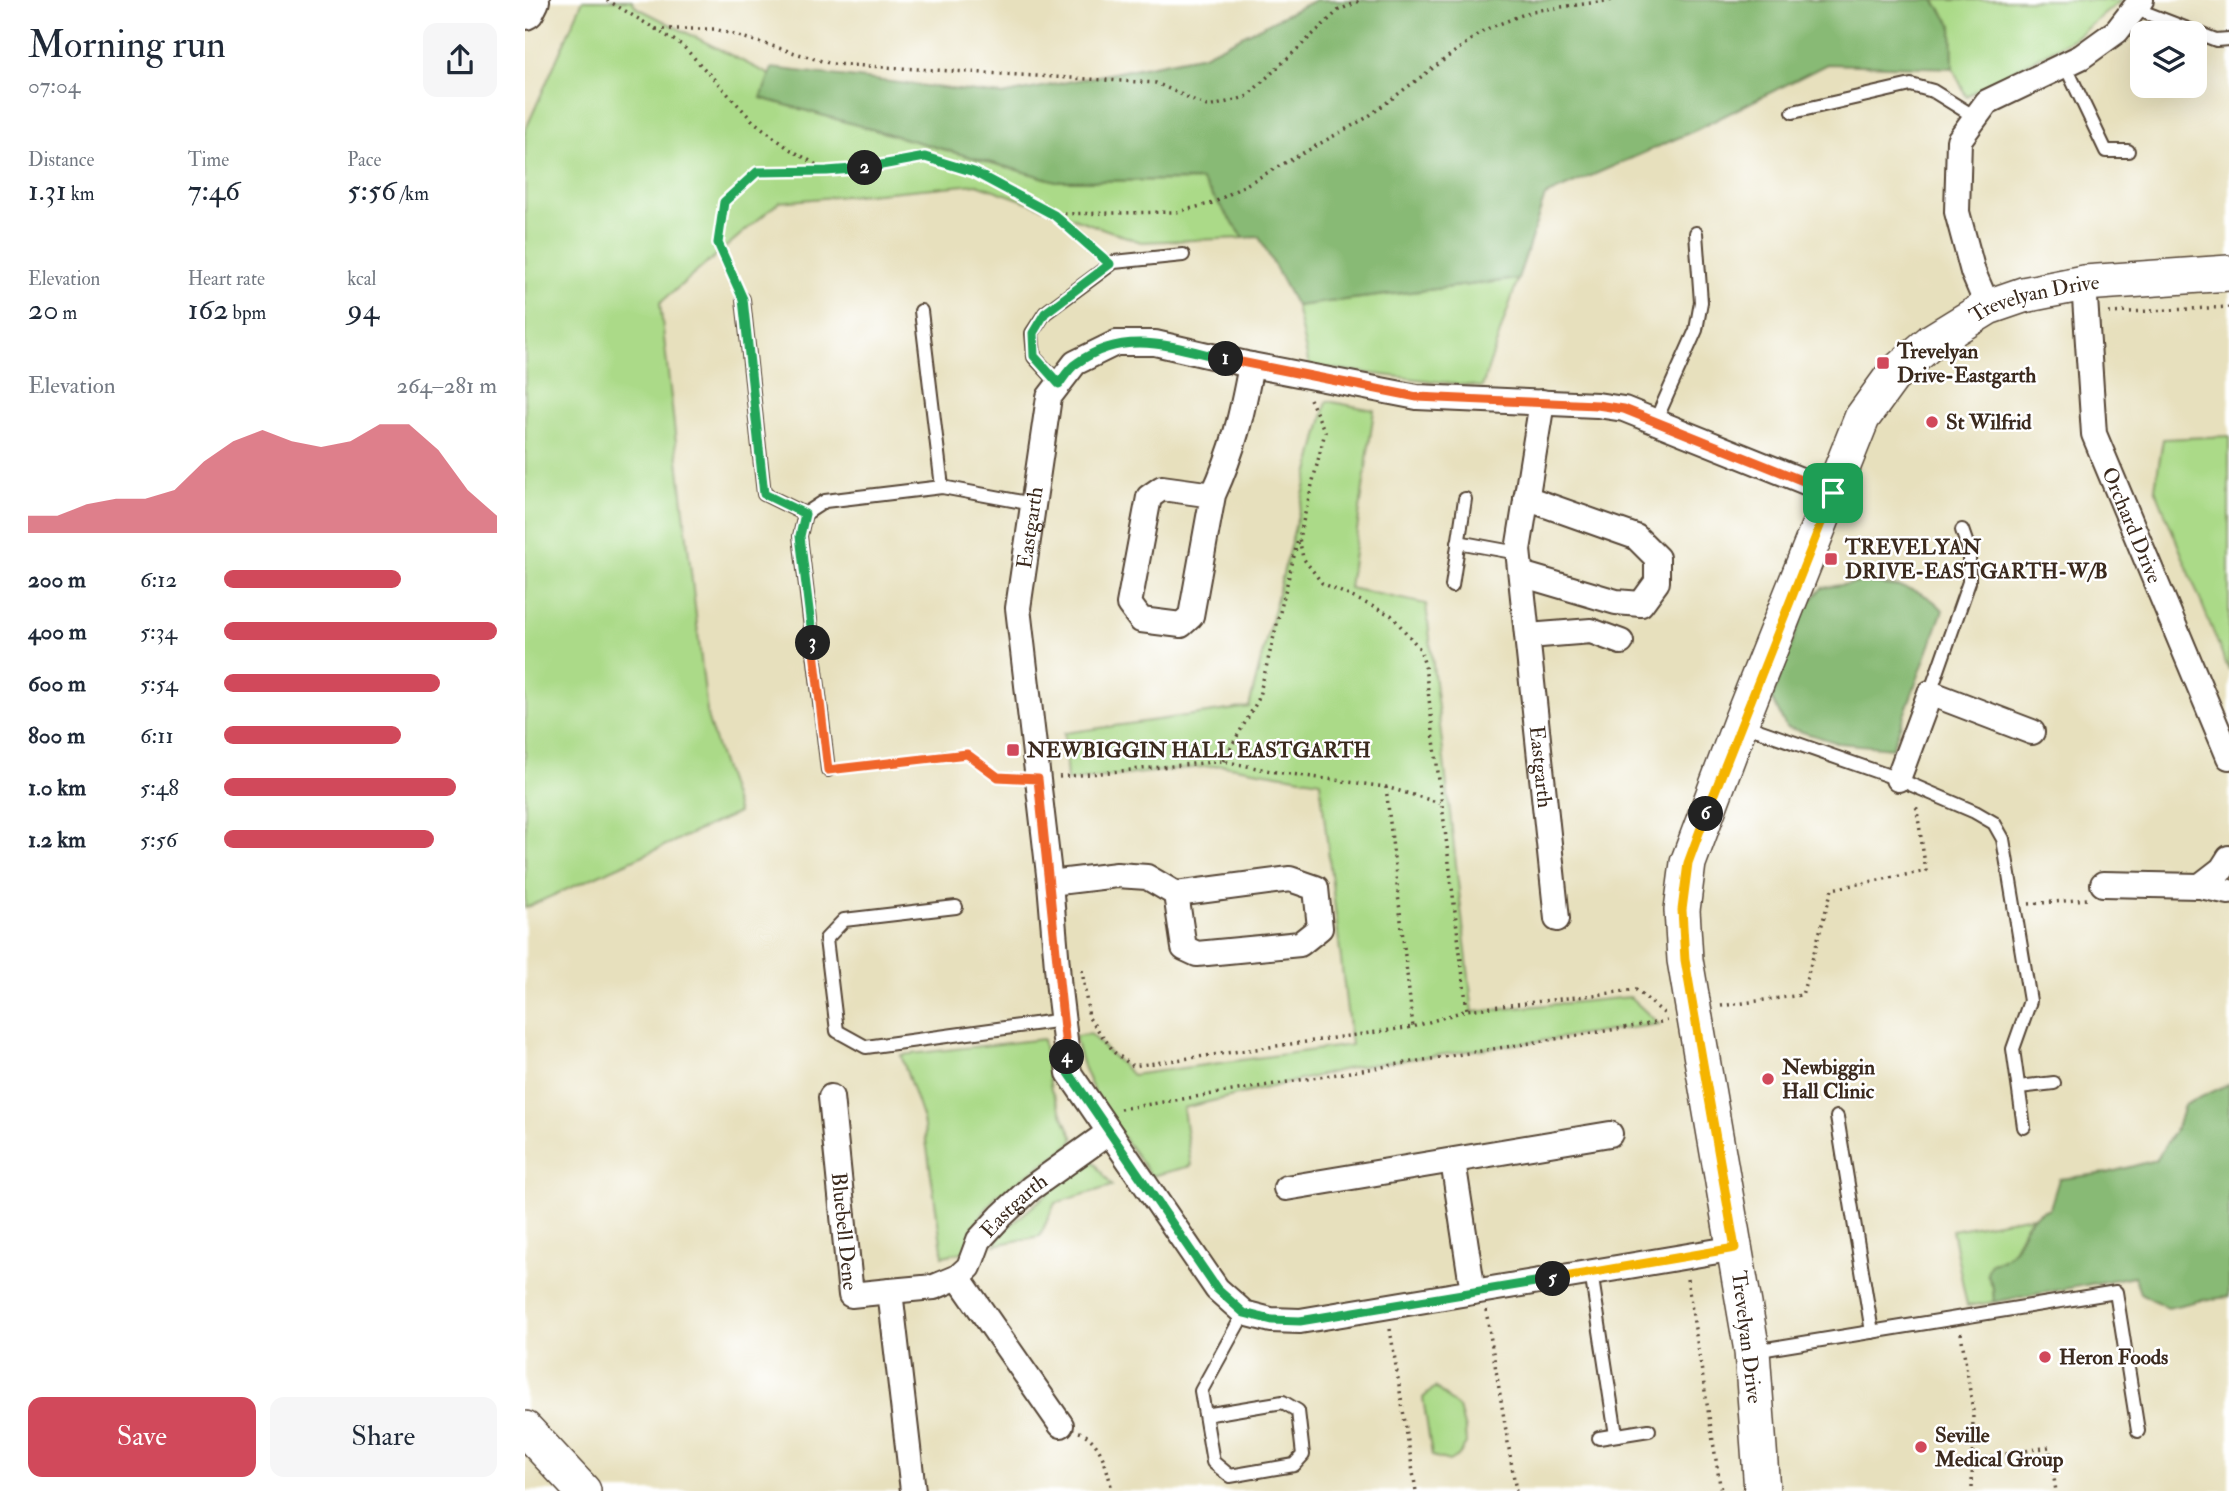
<!DOCTYPE html>
<html lang="en">
<head>
<meta charset="utf-8">
<style>
	:root { --surface:#fff; --page:#f6f6f7; --text:#1f2937; --muted:#747a83; --accent:#d1495b }
	body { margin:0; font-family:"IM FELL Double Pica",serif; background:var(--page); color:var(--text); height:100vh; display:flex; flex-direction:column; font-size:26px; white-space:nowrap }
	* { box-sizing:border-box; margin:0 }
	p { font-size:23px; color:var(--muted) }
	.icon { flex:none; width:38px; height:38px; fill:none; stroke:currentColor; stroke-width:2; stroke-linecap:round; stroke-linejoin:round }
	.map { position:relative; flex:1; overflow:hidden }
	.side { display:flex; flex-direction:column; background:var(--surface); width:525px }
	.side>* { flex:none }
	.controls { position:absolute; left:1605px; top:21px; display:grid; gap:14px }
	.controls a { display:grid; place-items:center; width:77px; height:77px; border-radius:14px; background:var(--surface); box-shadow:0 7px 28px #0002; font-size:35px }
	.pin { position:absolute; display:grid; place-items:center; width:60px; height:60px; color:#fff; margin:-30px; border-radius:14px; box-shadow:0 4px 10px #0006 }
	.km { position:absolute; width:35px; height:35px; margin:-18px; border-radius:50%; background:#222; color:#fff; font-size:19px; line-height:35px; text-align:center }
	.round { display:grid; place-items:center; flex:none; width:74px; height:74px; border-radius:14px; background:var(--page) }
	.overview { display:flex; align-items:center; justify-content:space-between; height:119px; padding:0 28px }
	h1 { font-size:38px; font-weight:600; line-height:52px }
	.metrics { display:grid; grid-template-columns:repeat(3,1fr); gap:10px; height:119px; padding:7px 28px }
	.metrics div { display:grid; align-content:center }
	.metrics b { font-size:30px; font-weight:600 }
	.metrics small { font-size:19px; font-weight:400 }
	.metrics p { font-size:19px }
	.chart { height:196px; padding:14px 28px }
	.chart p { display:flex; justify-content:space-between }
	.chart svg { width:100%; height:126px; margin-top:7px; fill:var(--accent); opacity:.7 }
	.cta { display:flex; gap:14px; margin-top:auto; padding:14px 28px }
	.cta a { flex:1; height:80px; border-radius:14px; background:var(--accent); color:#fff; font-size:28px; font-weight:600; line-height:80px; text-align:center }
	.cta a+a { background:var(--page); color:var(--text) }
	ul { padding:0 28px; list-style:none; font-size:23px }
	li { display:grid; grid-template-columns:112px 84px 1fr; align-items:center; height:52px }
	li i { height:18px; border-radius:9px; background:var(--accent) }
	main { display:flex; flex:1; min-height:0 }
	.map>svg:first-child { display:block }
	.green { fill:#abda88; stroke:#738253; stroke-width:2 }
	.forest { fill:#88ba74; stroke:#627249; stroke-width:2 }
	.lines { fill:none; stroke-linecap:round; stroke-linejoin:round }
	.lane-casing { stroke:#554536; stroke-width:16 }
	.street-casing { stroke:#554536; stroke-width:28 }
	.secondary-casing { stroke:#554536; stroke-width:38 }
	.highway-casing { stroke:#554536; stroke-width:42 }
	.path { stroke:#554536; stroke-width:3.5; stroke-dasharray:2 5; stroke-linecap:butt }
	.lane { stroke:#fff; stroke-width:12 }
	.street { stroke:#fff; stroke-width:24 }
	.secondary { stroke:#fff; stroke-width:35 }
	.highway { stroke:#fff; stroke-width:38 }
	.split-1-casing { stroke:#fff; stroke-width:14 }
	.split-2-casing { stroke:#fff; stroke-width:14 }
	.split-3-casing { stroke:#fff; stroke-width:14 }
	.split-4-casing { stroke:#fff; stroke-width:14 }
	.split-5-casing { stroke:#fff; stroke-width:14 }
	.split-6-casing { stroke:#fff; stroke-width:14 }
	.split-7-casing { stroke:#fff; stroke-width:14 }
	.split-1 { stroke:#f0652b; stroke-width:9 }
	.split-2 { stroke:#22a559; stroke-width:9 }
	.split-3 { stroke:#22a559; stroke-width:9 }
	.split-4 { stroke:#f0652b; stroke-width:9 }
	.split-5 { stroke:#22a559; stroke-width:9 }
	.split-6 { stroke:#f5b400; stroke-width:9 }
	.split-7 { stroke:#f5b400; stroke-width:9 }
	.poi-dot { fill:#d1495b; stroke:#fff; stroke-width:2.5 }
	.labels { text-anchor:middle; stroke-width:5; stroke-linejoin:round; paint-order:stroke }
	.street-label { font-size:21px; fill:#3b2a1e; stroke:#fff }
	.poi-label { font-size:21px; font-weight:bold; fill:#3b2a1e; stroke:#fff; text-anchor:start }
</style>
</head>
<body>
<main>
<section class="side">
<div class="overview"><div><h1>Morning run</h1><p>07:04</p></div><a class="round"><svg class="icon" aria-label="share" viewBox="0 0 24 24"><path d="M12 15V3M7 8l5-5 5 5M5 13v7h14v-7"/></svg></a></div>
<div class="metrics">
<div><p>Distance</p><b>1.31<small> km</small></b></div>
<div><p>Time</p><b>7:46</b></div>
<div><p>Pace</p><b>5:56<small> /km</small></b></div>
</div>
<div class="metrics">
<div><p>Elevation</p><b>20<small> m</small></b></div>
<div><p>Heart rate</p><b>162<small> bpm</small></b></div>
<div><p>kcal</p><b>94</b></div>
</div>
<div class="chart"><p><span>Elevation</span>264–281 m</p>
<svg viewBox="0 0 160 44" preserveAspectRatio="none"><path d="M0 44V38L10 38L20 34L30 32L40 32L50 29L60 19L70 12L80 8L90 12L100 14L110 12L120 6L130 6L140 15L150 29L160 38V44z"/></svg>
</div>
<ul>
<li><b>200 m</b>6:12<i style="width:65%"></i></li>
<li><b>400 m</b>5:34<i style="width:100%"></i></li>
<li><b>600 m</b>5:54<i style="width:79%"></i></li>
<li><b>800 m</b>6:11<i style="width:65%"></i></li>
<li><b>1.0 km</b>5:48<i style="width:85%"></i></li>
<li><b>1.2 km</b>5:56<i style="width:77%"></i></li>
</ul>
<div class="cta"><a>Save</a><a>Share</a></div>
</section>
<div class="map">
<svg width="1704" height="1491" viewBox="0 0 1704 1491">
	<rect width="100%" height="100%" fill="#fff"/>
	<filter id="ink" filterUnits="userSpaceOnUse"><feTurbulence type="fractalNoise" baseFrequency=".0143" numOctaves="2"/><feDisplacementMap in="SourceGraphic" scale="14" xChannelSelector="R" yChannelSelector="G"/><feConvolveMatrix kernelMatrix="1 2 1 2 8 2 1 2 1" color-interpolation-filters="sRGB"/></filter>
	<filter id="wash" filterUnits="userSpaceOnUse"><feTurbulence type="fractalNoise" baseFrequency=".00686" numOctaves="4" result="noise"/><feDisplacementMap in="SourceGraphic" scale="28" xChannelSelector="R" yChannelSelector="G"/><feGaussianBlur stdDeviation="1.57" result="paint"/><feColorMatrix in="noise" values="0 0 0 0 0 0 0 0 0 0 0 0 0 0 0 0 0 1.4 0 .05"/><feComposite in="paint" operator="in"/></filter>
	<g filter="url(#wash)">
		<rect width="100%" height="100%" fill="#e7e0bd"/>
		<g class="green">
			<polygon points="58,0 107,0 111,7 245,75 237,98 531,181 676,180 719,238 616,242 452,184 254,202 135,303 183,720 213,813 0,908 0,131"/>
			<polygon points="1409,0 1597,0 1548,39 1441,96 1428,68 1427,25"/>
			<polygon points="993,279 957,387 784,366 771,306"/>
			<path d="M802 401 849 410 824 588 901 604 948 1012 1105 997 1134 1024 829 1067 658 1108 666 1166 626 1176C594 1130 560 1093 550 1036L565 1034 607 1075 826 1045 795 781 698 765 542 781 539 733 724 707Z"/>
			<polygon points="1704,436 1704,671 1630,488 1638,439"/>
			<polygon points="518,1039 526,1090 549,1139 543,1147 471,1196 448,1227 438,1252 418,1256 398,1120 376,1055"/>
			<polygon points="567,1159 587,1186 530,1203 515,1236 470,1245 479,1231 557,1164"/>
			<path d="M1507 1216C1490 1234 1495 1257 1466 1263L1462 1273 1468 1288 1469 1302 1442 1306 1427 1230Z"/>
			<polygon points="910,1387 934,1408 940,1430 941,1444 934,1455 924,1461 907,1456 898,1398"/>
		</g>
		<g class="forest">
			<polygon points="790,0 1409,0 1427,25 1428,68 1302,64 1171,130 1020,196 993,279 771,306 734,237 719,238 676,180 531,181 236,98 247,68 477,95 679,55"/>
			<path d="M1336 582C1366 586 1397 585 1418 610L1367 748 1313 743 1261 727 1247 699 1280 607 1297 588Z"/>
			<path d="M1704 1084V1297L1677 1300 1643 1308 1615 1293 1609 1276 1469 1302 1468 1288 1462 1273 1466 1263C1503 1256 1487 1219 1525 1208L1534 1179 1582 1173 1631 1160 1653 1125 1659 1105Z"/>
		</g>
	</g>
	<g filter="url(#ink)">
		<g class="lines">
			<g class="lane-casing">
				<g id="lane">
					<polyline points="1611,9 1691,40 1704,39"/>
					<polyline points="1540,65 1581,151 1603,151"/>
					<polyline points="1268,112 1386,85 1408,91 1450,117"/>
					<polyline points="218,299 239,494 280,514"/>
					<polyline points="396,311 417,487"/>
					<polyline points="534,384 509,357 507,333 520,313 589,262 658,255"/>
					<polyline points="1130,422 1171,330 1176,302 1171,233"/>
					<polyline points="933,542 993,553"/>
					<polyline points="927,586 940,499"/>
					<polyline points="1405,693 1444,582 1444,550 1437,530"/>
					<polyline points="1216,724 1373,779 1450,812 1469,823 1478,839 1505,1001 1488,1049 1499,1127"/>
					<polyline points="303,770 275,536 280,514 300,501 417,487 508,504"/>
					<polyline points="431,907 319,920 301,939 312,1031 341,1047 538,1020"/>
					<polyline points="1494,1087 1529,1083"/>
					<polyline points="1312,1117 1347,1332"/>
					<polyline points="1066,1272 1091,1435"/>
					<polyline points="1229,1351 1591,1292 1613,1431"/>
					<polyline points="680,1415 758,1402 773,1411 778,1455 769,1465 705,1476 688,1462 676,1391 719,1313"/>
					<polyline points="1074,1438 1124,1430"/>
				</g>
			</g>
			<g class="street-casing">
				<g id="street">
					<path id="s1" d="M1559 283 1569 434 1704 757"/>
					<polyline points="1463,307 1448,272 1432,212 1434,140 1462,102 1556,57 1592,31 1616,0"/>
					<path id="s2" d="M1017 402 993 550 1032 919"/>
					<path d="M688 495 666 616 656 625 616 620 604 604 624 497 637 488 688 495C709 449 717 414 726 365"/>
					<polyline points="996,574 1091,602 1116,604 1132,582 1132,558 1111,537 1001,498"/>
					<polyline points="1003,636 1066,631 1096,642"/>
					<polyline points="1373,779 1405,693 1507,732"/>
					<polygon points="765,879 791,888 795,928 775,944 672,954 659,948 651,894"/>
					<polyline points="525,883 592,875 622,877 651,894"/>
					<polyline points="1578,884 1675,886 1704,892"/>
					<polyline points="1675,886 1697,869 1704,858"/>
					<path id="s3" d="M306 1097 326 1295 365 1291 388 1491"/>
					<polyline points="928,1161 948,1292"/>
					<polyline points="761,1188 1085,1134"/>
					<path id="s4" d="M1211 1248 775 1321 746 1320 719 1313 692 1289 544 1073 534 990 525 883 493 608 524 397 550 363 591 343H630L721 364 892 397 1072 405 1099 409 1308 493"/>
					<polyline points="433,1277 536,1425"/>
					<path id="s5" d="M365 1291 409 1287 433 1277 444 1267 454 1240 476 1216 506 1188 583 1133"/>
				</g>
			</g>
			<g class="secondary-casing">
				<g id="secondary">
					<polyline points="0,1429 58,1491"/>
					<path id="s6" d="M1237 1491 1227 1351 1160 960 1157 910 1163 863 1215 724 1337 418 1369 374 1406 342 1463 307 1498 295 1559 283 1704 273"/>
				</g>
			</g>
			<g class="highway-casing">
				<polyline id="highway" points="0,10 5,0"/>
			</g>
			<g class="path">
				<polyline points="82,0 157,45 228,121 263,148 302,171 345,167 400,157 449,172 529,214 652,212 688,203 841,118 959,30 1007,11 1088,0"/>
				<polyline points="131,29 190,29 307,64 631,83 684,107 721,97 814,10 837,0"/>
				<polyline points="529,215 573,253"/>
				<polyline points="212,286 193,243 199,202 232,172 300,171"/>
				<polyline points="1584,313 1704,307"/>
				<polyline points="785,399 800,432 774,538 778,558 797,583 866,615 895,649 900,666 942,1010"/>
				<polyline points="698,761 733,700 773,540"/>
				<polyline points="319,768 442,754 473,777 491,778"/>
				<polyline points="534,777 698,761 751,772 861,787 915,803"/>
				<polyline points="861,787 888,1027"/>
				<polyline points="1504,904 1563,899"/>
				<polyline points="557,970 564,1018 590,1053 608,1066 888,1027 942,1010 1111,990 1140,1014"/>
				<polyline points="1196,1006 1277,995 1307,889 1401,871 1391,804"/>
				<polyline points="595,1109 1142,1021"/>
				<polyline points="1162,1279 1196,1491"/>
				<polyline points="961,1310 991,1491"/>
				<polyline points="865,1329 891,1491"/>
				<polyline points="1436,1333 1448,1411 1447,1491"/>
				<path d="M554 1432C576 1439 583 1471 587 1491"/>
				<polyline points="1446,1460 1524,1447 1531,1491"/>
			</g>
			<use href="#lane" class="lane"/>
			<use href="#street" class="street"/>
			<use href="#secondary" class="secondary"/>
			<use href="#highway" class="highway"/>
		</g>
	</g>
	<g class="lines" filter="url(#ink)">
		<g class="split-1-casing">
			<polyline id="split-1" points="701,359 892,397 1072,405 1099,409 1308,493"/>
		</g>
		<g class="split-2-casing">
			<path id="split-2" d="M340 168 400 157 449 172 529 215 585 264 520 313 508 333 509 356 534 384C539 377 545 367 552 363 600 328 648 347 701 359"/>
		</g>
		<g class="split-3-casing">
			<polyline id="split-3" points="288,643 275,536 280,514 239,494 218,299 193,243 199,202 232,172 302,171 340,168"/>
		</g>
		<g class="split-4-casing">
			<polyline id="split-4" points="288,643 303,770 442,754 473,777 513,779 542,1057"/>
		</g>
		<g class="split-5-casing">
			<polyline id="split-5" points="542,1057 544,1073 692,1289 719,1313 747,1320 775,1321 1028,1279"/>
		</g>
		<g class="split-6-casing">
			<polyline id="split-6" points="1028,1279 1210,1248 1160,960 1157,910 1163,863 1181,814"/>
		</g>
		<g class="split-7-casing">
			<polyline id="split-7" points="1181,814 1308,493"/>
		</g>
		<use href="#split-1" class="split-1"/>
		<use href="#split-2" class="split-2"/>
		<use href="#split-3" class="split-3"/>
		<use href="#split-4" class="split-4"/>
		<use href="#split-5" class="split-5"/>
		<use href="#split-6" class="split-6"/>
		<use href="#split-7" class="split-7"/>
	</g>
	<g class="poi-dot">
		<rect x="1351" y="356" width="14" height="14" rx="3.5"/>
		<circle cx="1407" cy="422" r="7"/>
		<rect x="1299" y="552" width="14" height="14" rx="3.5"/>
		<rect x="481" y="743" width="14" height="14" rx="3.5"/>
		<circle cx="1243" cy="1079" r="7"/>
		<circle cx="1520" cy="1357" r="7"/>
		<circle cx="1396" cy="1447" r="7"/>
	</g>
	<g class="labels">
		<g class="street-label">
			<text dy="7" stroke="none"><textPath href="#s6" startOffset="1330">Trevelyan Drive</textPath></text>
			<text dy="7" stroke="none"><textPath href="#s1" startOffset="250">Orchard Drive</textPath></text>
			<text dy="7" stroke="none"><textPath href="#s4" startOffset="1346">Eastgarth</textPath></text>
			<text dy="7" stroke="none"><textPath href="#s2" startOffset="368">Eastgarth</textPath></text>
			<text dy="7" stroke="none"><textPath href="#s5" startOffset="163">Eastgarth</textPath></text>
			<text dy="7" stroke="none"><textPath href="#s3" startOffset="135">Bluebell Dene</textPath></text>
			<text transform="translate(1222 1337) rotate(83)" y="7">Trevelyan Drive</text>
		</g>
		<g class="poi-label">
			<text x="1372" y="358">Trevelyan<tspan x="1372" dy="24">Drive-Eastgarth</tspan></text>
			<text x="1421" y="429">St Wilfrid</text>
			<text x="1320" y="554">TREVELYAN<tspan x="1320" dy="24">DRIVE-EASTGARTH-W/B</tspan></text>
			<text x="502" y="757">NEWBIGGIN HALL EASTGARTH</text>
			<text x="1257" y="1074">Newbiggin<tspan x="1257" dy="24">Hall Clinic</tspan></text>
			<text x="1534" y="1364">Heron Foods</text>
			<text x="1410" y="1442">Seville<tspan x="1410" dy="24">Medical Group</tspan></text>
		</g>
	</g>
</svg>
<div class="controls">
<a><svg class="icon" aria-label="layers" viewBox="0 0 24 24"><path d="M12 4l9 5-9 5-9-5zM3 14l9 5 9-5"/></svg></a>
</div>
<div class="pin" style="left:1308px;top:493px;background:#1e9e55"><svg class="icon" aria-label="arrive" viewBox="0 0 24 24"><path d="M6 21V4h12l-3 4 3 4H6"/></svg></div>
<b class="km" style="left:701px;top:359px">1</b>
<b class="km" style="left:340px;top:168px">2</b>
<b class="km" style="left:288px;top:643px">3</b>
<b class="km" style="left:542px;top:1057px">4</b>
<b class="km" style="left:1028px;top:1279px">5</b>
<b class="km" style="left:1181px;top:814px">6</b>
</div>
</main>
</body>
</html>
